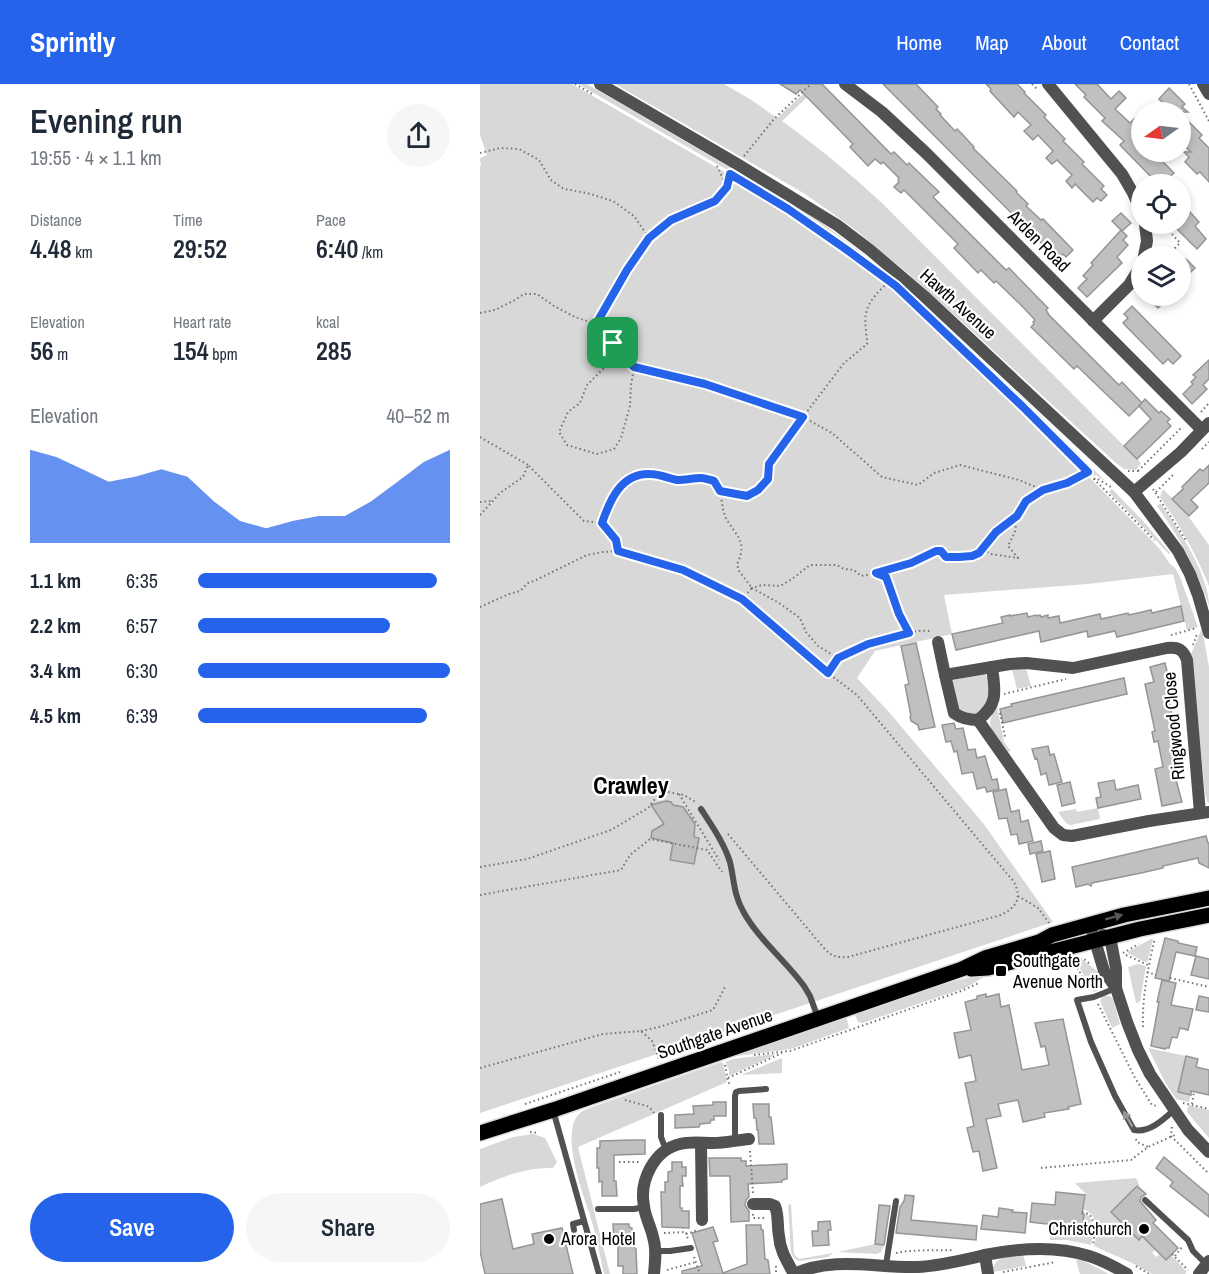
<!DOCTYPE html>
<html lang="en">
<head>
<meta charset="utf-8">
<style>
	:root { --surface:#fff; --page:#f6f6f7; --text:#1f2937; --muted:#747a83; --accent:#2563eb }
	body { margin:0; font-family:"Archivo Narrow",sans-serif; background:var(--page); color:var(--text); height:100vh; display:flex; flex-direction:column; font-size:22px; white-space:nowrap }
	* { box-sizing:border-box; margin:0 }
	p { font-size:20px; color:var(--muted) }
	.icon { flex:none; width:33px; height:33px; fill:none; stroke:currentColor; stroke-width:2; stroke-linecap:round; stroke-linejoin:round }
	.map { position:relative; flex:1; overflow:hidden }
	.sheet { display:flex; flex-direction:column; background:var(--surface); width:480px }
	.sheet>* { flex:none }
	.needle { width:39px; rotate:256deg }
	.fabs { position:absolute; left:651px; top:18px; display:grid; gap:12px }
	.fabs a { display:grid; place-items:center; width:60px; height:60px; border-radius:50%; background:var(--surface); box-shadow:0 3px 9px #0003; font-size:30px }
	.pin { position:absolute; display:grid; place-items:center; width:51px; height:51px; color:#fff; margin:-26px; border-radius:12px; box-shadow:0 3px 9px #0006 }
	.round { display:grid; place-items:center; flex:none; width:63px; height:63px; border-radius:32px; background:var(--page) }
	.head { display:flex; align-items:center; justify-content:space-between; height:102px; padding:0 30px }
	h1 { font-size:33px; font-weight:600; line-height:45px }
	.figures { display:grid; grid-template-columns:repeat(3,1fr); gap:9px; height:102px; padding:6px 30px }
	.figures div { display:grid; align-content:center }
	.figures b { font-size:26px; font-weight:600 }
	.figures small { font-size:16px; font-weight:400 }
	.figures p { font-size:16px }
	.chart { height:168px; padding:12px 30px }
	.chart p { display:flex; justify-content:space-between }
	.chart svg { width:100%; height:108px; margin-top:6px; fill:var(--accent); opacity:.7 }
	.action { display:flex; gap:12px; margin-top:auto; padding:12px 30px }
	.action a { flex:1; height:69px; border-radius:36px; background:var(--accent); color:#fff; font-size:24px; font-weight:600; line-height:69px; text-align:center }
	.action a+a { background:var(--page); color:var(--text) }
	ul { padding:0 30px; list-style:none; font-size:20px }
	li { display:grid; grid-template-columns:96px 72px 1fr; align-items:center; height:45px }
	li i { height:15px; border-radius:8px; background:var(--accent) }
	header { display:flex; align-items:center; gap:36px; box-sizing:border-box; height:84px; padding:0 30px; background:var(--accent); color:#fff }
	header strong { font-size:28px }
	nav { display:flex; gap:33px; margin-inline-start:auto; font-size:21px }
	main { display:flex; flex:1; min-height:0 }
	.map>svg:first-child { display:block }
	.green { fill:#d8d8d8 }
	.building { fill:#c0c0c0; stroke:#959595; stroke-width:1.5 }
	.lines { fill:none; stroke-linecap:round; stroke-linejoin:round }
	.primary-casing { stroke:#dbdbdb; stroke-width:18 }
	.path { stroke:#737373; stroke-width:2; stroke-dasharray:1.5 3; stroke-linecap:butt }
	.service { stroke:#515151; stroke-width:6 }
	.minor { stroke:#515151; stroke-width:12 }
	.tertiary { stroke:#515151; stroke-width:12 }
	.primary { stroke:#000; stroke-width:15 }
	.oneway { fill:#595959 }
	.oneway2 { fill:#979797 }
	.route-casing { stroke:#fff; stroke-width:12 }
	.route { stroke:#2563eb; stroke-width:8 }
	.poi-dot { fill:#000; stroke:#fff; stroke-width:2 }
	.labels { text-anchor:middle; stroke-width:4.5; stroke-linejoin:round; paint-order:stroke }
	.street-label { font-size:18px; fill:#000; stroke:#fff }
	.poi-label { font-size:18px; fill:#000; stroke:#fff; text-anchor:start }
	.district-label { font-size:24px; font-weight:bold; fill:#000; stroke:#fff }
</style>
</head>
<body>
<header>
<strong>Sprintly</strong>
<nav><a>Home</a><a>Map</a><a>About</a><a>Contact</a></nav>
</header>
<main>
<section class="sheet">
<div class="head"><div><h1>Evening run</h1><p>19:55 · 4 × 1.1 km</p></div><a class="round"><svg class="icon" aria-label="share" viewBox="0 0 24 24"><path d="M12 15V3M7 8l5-5 5 5M5 13v7h14v-7"/></svg></a></div>
<div class="figures">
<div><p>Distance</p><b>4.48<small> km</small></b></div>
<div><p>Time</p><b>29:52</b></div>
<div><p>Pace</p><b>6:40<small> /km</small></b></div>
</div>
<div class="figures">
<div><p>Elevation</p><b>56<small> m</small></b></div>
<div><p>Heart rate</p><b>154<small> bpm</small></b></div>
<div><p>kcal</p><b>285</b></div>
</div>
<div class="chart"><p><span>Elevation</span>40–52 m</p>
<svg viewBox="0 0 160 44" preserveAspectRatio="none"><path d="M0 44V6L10 9L20 14L30 19L40 17L50 14L60 17L70 27L80 35L90 38L100 35L110 33L120 33L130 27L140 19L150 11L160 6V44z"/></svg>
</div>
<ul>
<li><b>1.1 km</b>6:35<i style="width:95%"></i></li>
<li><b>2.2 km</b>6:57<i style="width:76%"></i></li>
<li><b>3.4 km</b>6:30<i style="width:100%"></i></li>
<li><b>4.5 km</b>6:39<i style="width:91%"></i></li>
</ul>
<div class="action"><a>Save</a><a>Share</a></div>
</section>
<div class="map">
<svg width="729" height="1190" viewBox="0 0 729 1190">
	<rect width="100%" height="100%" fill="#fff"/>
	<g class="green">
		<polygon points="0,0 92,0 248,90 245,102 238,110 243,113 250,105 251,93 316,133 378,176 418,207 545,328 679,464 690,480 695,484 700,493 718,543 707,546 693,490 608,500 464,511 472,550 395,567 377,594 408,627 503,739 573,838 0,1029 0,82 1,82 0,74 7,71 0,51"/>
		<polygon points="98,0 107,0 251,84 249,87"/>
		<path d="M135 0H244L273 17 297 34 334 0H341L302 37C338 63 371 90 403 120L661 379 656 386 644 385 636 379 481 237 431 192 373 144 325 110Z"/>
		<path d="M259 88 342 139 403 185 544 315 626 398 616 391 614 392 539 317 416 201C366 159 310 124 254 91Z"/>
		<polygon points="632,405 665,439 690,469 689,470 629,408"/>
		<path d="M683 405 703 425 729 461V502C716 470 700 441 680 413Z"/>
		<path d="M680 419C698 444 729 491 729 522 717 485 699 453 677 422Z"/>
		<polygon points="722,544 729,583 729,719 727,718 725,708 711,570"/>
		<polygon points="546,584 551,602 537,605 532,586"/>
		<path d="M505 590C515 600 509 629 492 631 487 631 482 628 478 626L472 599 473 596Z"/>
		<path d="M517 622 524 658 531 667 526 668C515 651 502 642 517 622Z"/>
		<polygon points="618,724 620,735 590,741 586,739 578,728 596,725 597,728"/>
		<polygon points="671,855 673,855 668,877 665,878 649,870 648,868"/>
		<polygon points="595,876 603,876 618,888 623,902 621,905 614,908"/>
		<polygon points="658,880 666,882 660,918 656,919 648,883"/>
		<polygon points="511,888 511,889 485,904 382,939 378,938 374,928 431,908"/>
		<polygon points="623,912 630,912 633,915 640,940 632,944 620,917"/>
		<polygon points="366,931 369,944 311,965 249,973"/>
		<polygon points="668,964 706,972 698,1007 711,1011 709,1018 696,1015 686,1000"/>
		<polygon points="294,970 295,971 249,992 249,986 245,978 253,975"/>
		<polygon points="302,974 302,989 261,991"/>
		<path d="M241 978 243 979 247 998 98 1063 130 1190H124C120 1171 116 1151 110 1131 103 1110 79 1048 100 1029 103 1026 108 1025 112 1023Z"/>
		<polygon points="708,1021 729,1026 729,1054 707,1028"/>
		<path d="M53 1050 65 1054 77 1078 73 1084C48 1083 23 1092 0 1103V1065L33 1053Z"/>
		<path d="M656 1094 660 1103 656 1101 651 1108 631 1129 658 1155 662 1152 676 1165 672 1169 676 1173 680 1170 686 1176 691 1171 707 1188 705 1190H672L654 1180 614 1162C618 1149 619 1130 603 1125L606 1110 595 1099Z"/>
		<path d="M311 1120 314 1170 319 1175 353 1169 348 1173 320 1177C315 1176 313 1173 311 1168L308 1121Z"/>
		<path d="M604 1130H607C615 1137 614 1152 611 1161L587 1156H570L572 1140 602 1144Z"/>
		<polygon points="395,1160 404,1161 401,1168 397,1170 358,1168"/>
		<path d="M543 1170 546 1182 512 1188C516 1170 528 1173 543 1170Z"/>
		<polygon points="600,1175 629,1190 600,1190 596,1176"/>
	</g>
	<g class="building">
		<polygon points="300,0 342,0 411,70 414,68 427,81 429,79 459,108 453,113 526,186 529,184 561,217 568,224 566,226 569,231 639,301 642,298 662,319 649,332 597,282 594,285 551,243 554,240 553,238 555,236 543,223 516,197 514,199 501,186 498,189 474,164 478,160 424,106 421,109 414,103 419,98 418,96 419,94 403,78 401,80 395,75 388,82 370,63 373,60 320,6 316,10"/>
		<polygon points="403,0 436,0 458,23 456,25 461,30 460,31 475,47 477,45 483,51 494,63 493,64 537,107 536,108 548,120 546,122 561,136 563,135 593,166 586,173 583,170 577,175"/>
		<polygon points="506,0 537,0 545,8 544,9 566,31 564,33 585,55 583,57 604,78 602,80 624,102 621,105 627,111 621,117 617,114 613,118 595,100 592,104 586,97 592,91 577,76 572,80 566,74 573,67 558,51 553,56 544,47 551,41 538,28 534,33 510,7 511,5"/>
		<polygon points="595,0 617,0 631,15 639,7 646,14 635,25 650,39 655,34 662,40 662,68 673,68 694,89 687,95 692,100 678,100 640,61 644,57 622,37 625,34 604,13 606,11"/>
		<polygon points="689,4 705,20 702,23 708,28 681,28 685,24 681,20 683,19 679,15"/>
		<polygon points="700,29 722,51 719,54 729,64 729,98 720,88 717,90 705,78 709,73 704,68 711,68 700,58"/>
		<polygon points="700,117 719,138 715,142 726,155 717,165 696,144 700,140"/>
		<polygon points="641,129 651,139 642,147 632,137"/>
		<polygon points="641,146 647,152 643,156 648,161 637,173 642,179 607,213 598,204 607,195 603,192 613,181 611,179"/>
		<polygon points="706,175 715,184 700,198 700,181"/>
		<polygon points="666,212 691,212 678,224"/>
		<polygon points="652,222 701,272 693,280 688,275 683,280 643,239 648,234 644,230"/>
		<polygon points="729,276 729,295 723,301 727,305 712,320 703,310 713,300 711,298 716,293 713,291"/>
		<polygon points="665,315 679,329 681,327 690,335 687,338 691,342 657,375 644,362 671,335 659,322"/>
		<polygon points="729,381 729,399 711,416 718,423 709,432 692,415 703,405 702,403 720,385 723,387"/>
		<polygon points="701,522 704,537 637,553 635,547 608,553 607,547 561,558 559,547 476,566 472,550 523,539 521,533 530,531 530,532 547,529 548,533 556,531 557,532 560,531 561,533 568,531 568,534 579,532 580,539 620,530 621,535 648,529 649,531 671,526 672,529"/>
		<polygon points="436,559 455,643 439,646 438,641 431,637 430,633 431,632 425,601 429,600 421,562"/>
		<polygon points="685,579 692,607 687,609 695,643 690,644 699,679 692,681 702,718 682,722 675,685 683,683 678,657 674,658 672,648 675,647 665,600 674,598 670,583"/>
		<polygon points="644,594 647,610 523,639 520,625 532,622 531,620"/>
		<polygon points="474,639 476,645 483,644 488,666 495,665 497,674 505,672 512,696 517,695 519,705 507,708 505,703 497,705 493,688 482,690 477,667 474,668 471,657 466,658 462,641"/>
		<polygon points="568,662 570,671 574,670 582,698 569,701 566,689 561,691 557,674 555,675 552,665"/>
		<polygon points="634,696 636,706 658,701 661,715 618,724 616,714 621,713 618,699"/>
		<polygon points="590,698 595,719 582,722 577,701"/>
		<polygon points="526,705 531,728 539,726 541,738 548,736 553,757 539,760 537,750 531,751 527,734 519,735 513,708"/>
		<polygon points="186,717 191,718 193,721 203,723 215,740 214,753 219,754 214,780 190,776 193,759 171,754 172,747 184,740 171,721"/>
		<polygon points="726,752 728,759 729,759 729,784 719,779 718,774 683,782 683,784 661,789 612,799 611,802 608,800 596,803 592,783"/>
		<polygon points="561,757 563,767 550,770 548,760"/>
		<polygon points="570,767 575,795 562,798 556,770"/>
		<polygon points="685,854 698,857 698,859 717,863 715,872 696,868 689,897 675,894"/>
		<polygon points="716,872 729,875 729,895 711,891"/>
		<polygon points="682,896 696,899 691,921 713,925 708,946 700,944 697,954 692,953 689,964 685,964 685,965 671,962 679,918 677,918"/>
		<polygon points="506,910 506,913 519,910 521,923 529,921 542,986 569,981 565,962 561,963 555,939 583,935 601,1020 588,1023 589,1025 564,1029 565,1033 543,1038 538,1016 518,1020 521,1032 506,1035 517,1084 503,1087 499,1067 493,1068 487,1044 494,1042 485,999 496,997 491,971 479,974 474,949 491,946 485,918 497,915 497,912"/>
		<polygon points="719,912 729,914 729,928 716,926"/>
		<polygon points="706,972 718,975 716,983 729,986 729,1011 711,1007 711,1011 698,1008"/>
		<polygon points="233,1018 246,1018 246,1032 234,1032 234,1036 231,1036 230,1039 220,1040 219,1043 195,1044 195,1031 214,1030 213,1022 233,1021"/>
		<polygon points="273,1020 289,1020 289,1033 291,1033 294,1060 279,1060 278,1046 277,1046 276,1034 274,1034"/>
		<polygon points="152,1056 165,1056 165,1070 134,1071 134,1097 136,1097 137,1112 122,1112 122,1097 119,1098 119,1084 117,1084 117,1064 120,1064 120,1057"/>
		<polygon points="684,1073 729,1111 729,1133 690,1102 693,1098 676,1084"/>
		<polygon points="229,1074 261,1074 261,1077 266,1077 266,1082 307,1080 307,1095 302,1096 302,1098 268,1100 269,1113 266,1116 265,1121 269,1127 269,1137 251,1138 250,1092 230,1092"/>
		<polygon points="192,1078 202,1078 202,1083 206,1083 206,1092 202,1092 203,1102 200,1102 200,1124 202,1124 202,1127 209,1127 209,1144 182,1143 181,1108 185,1108 185,1098 188,1098 188,1088 192,1087"/>
		<polygon points="657,1102 666,1110 661,1113 660,1117 676,1136 673,1139 698,1164 686,1176 662,1152 659,1156 631,1128"/>
		<polygon points="576,1108 605,1111 602,1130 604,1130 602,1144 550,1138 552,1119 575,1121"/>
		<polygon points="425,1111 434,1112 431,1136 497,1142 496,1156 416,1149 420,1123 424,1117"/>
		<polygon points="22,1115 33,1165 54,1160 52,1150 82,1144 93,1190 5,1190 0,1167 0,1120"/>
		<polygon points="399,1121 410,1122 404,1161 395,1160"/>
		<polygon points="519,1124 533,1126 532,1128 547,1129 545,1149 501,1145 503,1131 518,1133"/>
		<polygon points="350,1137 351,1146 348,1146 349,1161 333,1162 332,1147 338,1147 338,1138"/>
		<polygon points="133,1140 149,1140 149,1143 152,1144 152,1161 156,1165 157,1190 143,1190 143,1182 138,1182 138,1161 134,1161"/>
		<polygon points="266,1141 281,1141 281,1145 283,1146 285,1175 288,1176 290,1190 202,1190 202,1187 222,1182 212,1149 233,1143 238,1157 233,1158 243,1189 267,1180"/>
	</g>
	<g class="lines">
		<g class="primary-casing">
			<g id="primary">
				<polyline points="491,885 508,884 660,845 729,831"/>
				<polyline points="0,1049 73,1026 482,885 505,874 559,858 572,851 644,831 729,814"/>
			</g>
		</g>
		<g class="path">
			<polyline points="95,0 114,11"/>
			<polyline points="552,0 558,6"/>
			<polyline points="709,0 729,37"/>
			<polyline points="0,69 20,64 39,65 59,76 71,96 84,105 107,109 133,117 154,132 169,154"/>
			<polyline points="264,72 294,35 331,0"/>
			<polyline points="237,82 247,103"/>
			<path d="M251 88 247 103 235 117 191 136 169 154 147 186 115 240 154 283 225 300 323 333 352 349 402 393 438 401 454 389 480 381 539 396 563 406 546 417 537 432 535 448 528 462 538 474 511 470 501 464C495 476 478 473 466 473L461 467H456L431 479 396 489"/>
			<polyline points="322,135 391,183"/>
			<polyline points="683,140 700,159 687,172"/>
			<polyline points="0,229 15,226 35,216 44,210 57,210 74,222 95,233 115,240"/>
			<polyline points="469,253 543,323 674,456"/>
			<polyline points="133,259 123,285 107,301 100,319 88,328 79,348 87,361 117,370 134,365 141,354 150,322 151,301 154,284"/>
			<polyline points="721,328 729,319"/>
			<polyline points="0,353 48,381"/>
			<polyline points="722,365 729,358"/>
			<polyline points="648,387 658,387 660,389"/>
			<polyline points="658,387 702,343"/>
			<polyline points="614,395 616,394 631,403"/>
			<polyline points="673,405 707,458"/>
			<polyline points="563,406 587,399 608,388"/>
			<path d="M240 407C242 415 242 424 245 432 254 451 269 456 257 480L259 487 272 504 262 515"/>
			<polyline points="676,408 695,389"/>
			<polyline points="0,418 12,417"/>
			<path d="M0 431 20 409 43 393 48 381 104 437 122 439C130 416 141 389 170 390 179 390 188 394 197 396 206 397 212 394 221 394 225 394 230 396 234 397L240 407 267 412 278 406 288 395 289 380 323 333 364 279 387 260C387 250 384 237 386 230 388 216 400 207 409 197"/>
			<polyline points="122,439 136,456 138,467"/>
			<polyline points="501,464 516,448 537,432"/>
			<path d="M0 523 29 510 40 507 48 499 56 496 107 471 122 468 138 467 203 486 262 515 348 589 377 611 534 798C542 814 537 823 521 831L368 873C356 874 351 872 343 863L248 750"/>
			<polyline points="691,551 717,544"/>
			<polyline points="713,561 717,550"/>
			<polyline points="358,574 338,562 326,548 320,534 299,519 272,504 282,501 300,502 312,495 330,481 357,481 364,485 374,486 381,492 396,489 406,493 419,530 429,549"/>
			<path d="M348 589C351 584 355 577 359 574 372 564 438 541 452 548"/>
			<polyline points="524,610 586,595"/>
			<polyline points="520,629 525,653"/>
			<polyline points="199,710 239,776"/>
			<polyline points="0,783 47,775 131,746 168,724 179,710 183,708 188,708 204,711 217,719"/>
			<polyline points="0,811 141,786 150,771 170,755 227,766 242,788"/>
			<polyline points="538,812 558,824 569,839"/>
			<polyline points="643,869 659,860"/>
			<polyline points="646,871 668,881"/>
			<polyline points="600,875 604,875 610,880"/>
			<polyline points="593,876 609,905"/>
			<polyline points="667,888 676,891"/>
			<polyline points="690,894 729,903"/>
			<polyline points="618,920 655,994 672,1021 678,1022"/>
			<path d="M663 943C662 913 668 884 675 854"/>
			<polyline points="161,947 179,943 233,926 245,903"/>
			<polyline points="274,971 310,967 481,907 499,899"/>
			<polyline points="245,981 248,998 251,1001"/>
			<polyline points="0,984 123,950 161,947 172,957 179,975"/>
			<polyline points="248,994 302,969"/>
			<polyline points="145,1016 167,1022 170,1024 174,1029"/>
			<polyline points="703,1019 729,1025"/>
			<polyline points="45,1020 140,988"/>
			<polyline points="712,1020 714,1008"/>
			<polyline points="692,1043 691,1052 729,1090"/>
			<polyline points="50,1048 59,1049"/>
			<polyline points="656,1055 657,1058 668,1063"/>
			<polyline points="270,1067 273,1109"/>
			<polyline points="139,1078 160,1078"/>
			<polyline points="561,1084 651,1076 668,1063 697,1050"/>
			<path d="M602 1128 609 1130C616 1138 615 1151 613 1161"/>
			<polyline points="273,1130 273,1134 287,1134"/>
			<polyline points="184,1149 206,1148 208,1156"/>
			<polyline points="206,1150 218,1146"/>
			<path d="M416 1169C434 1165 454 1167 473 1166"/>
			<polyline points="692,1170 708,1186"/>
			<polyline points="695,1172 702,1163"/>
			<polyline points="214,1173 220,1190"/>
			<polyline points="296,1182 296,1190"/>
			<polyline points="656,1182 669,1190"/>
			<polyline points="187,1186 216,1178"/>
			<polyline points="523,1188 576,1178"/>
		</g>
		<g class="service">
			<path d="M221 725C232 742 244 759 250 778 254 795 254 812 263 827 278 855 305 876 324 902L330 912 338 934"/>
			<path d="M636 904 614 913 597 916 611 958 635 1012 654 1046C669 1049 683 1036 694 1026"/>
			<polyline points="73,1026 119,1190"/>
			<polyline points="181,1031 181,1053 186,1066"/>
			<polyline points="255,1056 255,1012 256,1008 259,1007 286,1005"/>
			<polyline points="665,1116 708,1156 713,1167 726,1180"/>
			<polyline points="118,1125 154,1125 164,1123"/>
			<polyline points="94,1146 93,1140 104,1137"/>
			<polyline points="176,1167 190,1167 211,1164"/>
			<polyline points="406,1181 416,1117"/>
		</g>
		<g class="minor">
			<polyline points="365,0 402,28 447,70 722,346"/>
			<polyline points="568,0 642,90 653,109 662,129"/>
			<polyline points="664,172 667,157 665,140"/>
			<polyline points="613,237 649,201 662,180"/>
			<polyline points="458,558 465,591 512,583"/>
			<path d="M465 591 474 629C481 634 489 636 498 636 519 620 515 607 512 583L530 580 546 579 593 584 687 564C698 563 703 565 707 576L720 729"/>
			<polyline points="498,636 574,744 583,751 592,752 669,737 729,728"/>
			<polyline points="610,840 624,887 636,904 647,938 658,966 670,990 708,1046 729,1068"/>
			<polyline points="623,851 630,853 636,884 636,904"/>
			<polyline points="221,1059 222,1136"/>
			<path d="M273 1120H290L295 1122C299 1132 297 1142 299 1152 300 1167 307 1177 314 1190"/>
			<path d="M174 1190C175 1178 177 1165 173 1153 171 1143 165 1133 164 1122 159 1097 174 1066 200 1060 211 1057 222 1059 233 1059 245 1059 257 1056 269 1055"/>
			<path d="M314 1190C355 1172 394 1184 437 1183 460 1182 483 1176 505 1171"/>
			<path d="M508 1190 505 1171C539 1164 575 1161 609 1172 622 1176 635 1183 647 1190"/>
			<polyline points="719,1190 729,1177"/>
		</g>
		<g class="tertiary">
			<polyline points="120,0 257,80 357,141 390,166 444,212 654,408 698,467 710,490 718,511 729,549"/>
			<polyline points="723,0 729,10"/>
			<polyline points="654,408 701,368 729,339"/>
		</g>
		<use href="#primary" class="primary"/>
	</g>
	<defs><path id="oneway-solid" d="M-6-.8H1V-3.2L6.5 0L1 3.2V.8H-6Z" transform="scale(1.5)"/></defs>
	<use class="oneway" href="#oneway-solid" transform="translate(634 833) rotate(-15)"/>
	<use class="oneway2" href="#oneway-solid" transform="translate(648 1035) rotate(-120)"/>
	<g class="lines">
		<g class="route-casing">
			<path id="route" d="M250 90 308 125 367 166 416 202 543 323 608 388 587 399 563 406 546 417 537 432 516 448 499 469 492 472 479 473H466L461 467H456L431 479 396 489 406 493 419 530 429 549 388 560 358 574 348 589 262 515 203 486 138 467 136 456 122 439C130 416 141 389 170 390 179 390 188 394 197 396 206 396 213 394 221 394 225 394 230 396 234 397L240 407 267 412 278 406 288 395 289 380 323 333 225 300 154 283 116 240 147 186 169 154 191 136 235 117 247 103Z"/>
		</g>
		<use href="#route" class="route"/>
	</g>
	<g class="poi-dot">
		<rect x="515" y="881" width="12" height="12" rx="3"/>
		<circle cx="664" cy="1145" r="6"/>
		<circle cx="69" cy="1155" r="6"/>
	</g>
	<g class="labels">
		<g class="street-label">
			<text transform="translate(559 157) rotate(45)" y="6">Arden Road</text>
			<text transform="translate(478 220) rotate(42)" y="6">Hawth Avenue</text>
			<text transform="translate(694 642) rotate(-95)" y="6">Ringwood Close</text>
			<text transform="translate(235 950) rotate(-19)" y="6">Southgate Avenue</text>
		</g>
		<g class="poi-label">
			<text x="533" y="883">Southgate<tspan x="533" dy="21">Avenue North</tspan></text>
			<text x="652" y="1151" text-anchor="end">Christchurch</text>
			<text x="81" y="1161">Arora Hotel</text>
		</g>
		<g class="district-label">
			<text x="151" y="710">Crawley</text>
		</g>
	</g>
</svg>
<div class="fabs">
<a><svg class="needle" viewBox="-14 -14 28 28"><path d="M0-13l5 13h-10z" fill="#e53935"/><path d="M0 13l5-13h-10z" fill="#747a83"/></svg></a>
<a><svg class="icon" aria-label="locate" viewBox="0 0 24 24"><circle cx="12" cy="12" r="6"/><path d="M12 2v4M12 18v4M2 12h4M18 12h4"/></svg></a>
<a><svg class="icon" aria-label="layers" viewBox="0 0 24 24"><path d="M12 4l9 5-9 5-9-5zM3 14l9 5 9-5"/></svg></a>
</div>
<div class="pin" style="left:133px;top:259px;background:#1e9e55"><svg class="icon" aria-label="arrive" viewBox="0 0 24 24"><path d="M6 21V4h12l-3 4 3 4H6"/></svg></div>
</div>
</main>
</body>
</html>
